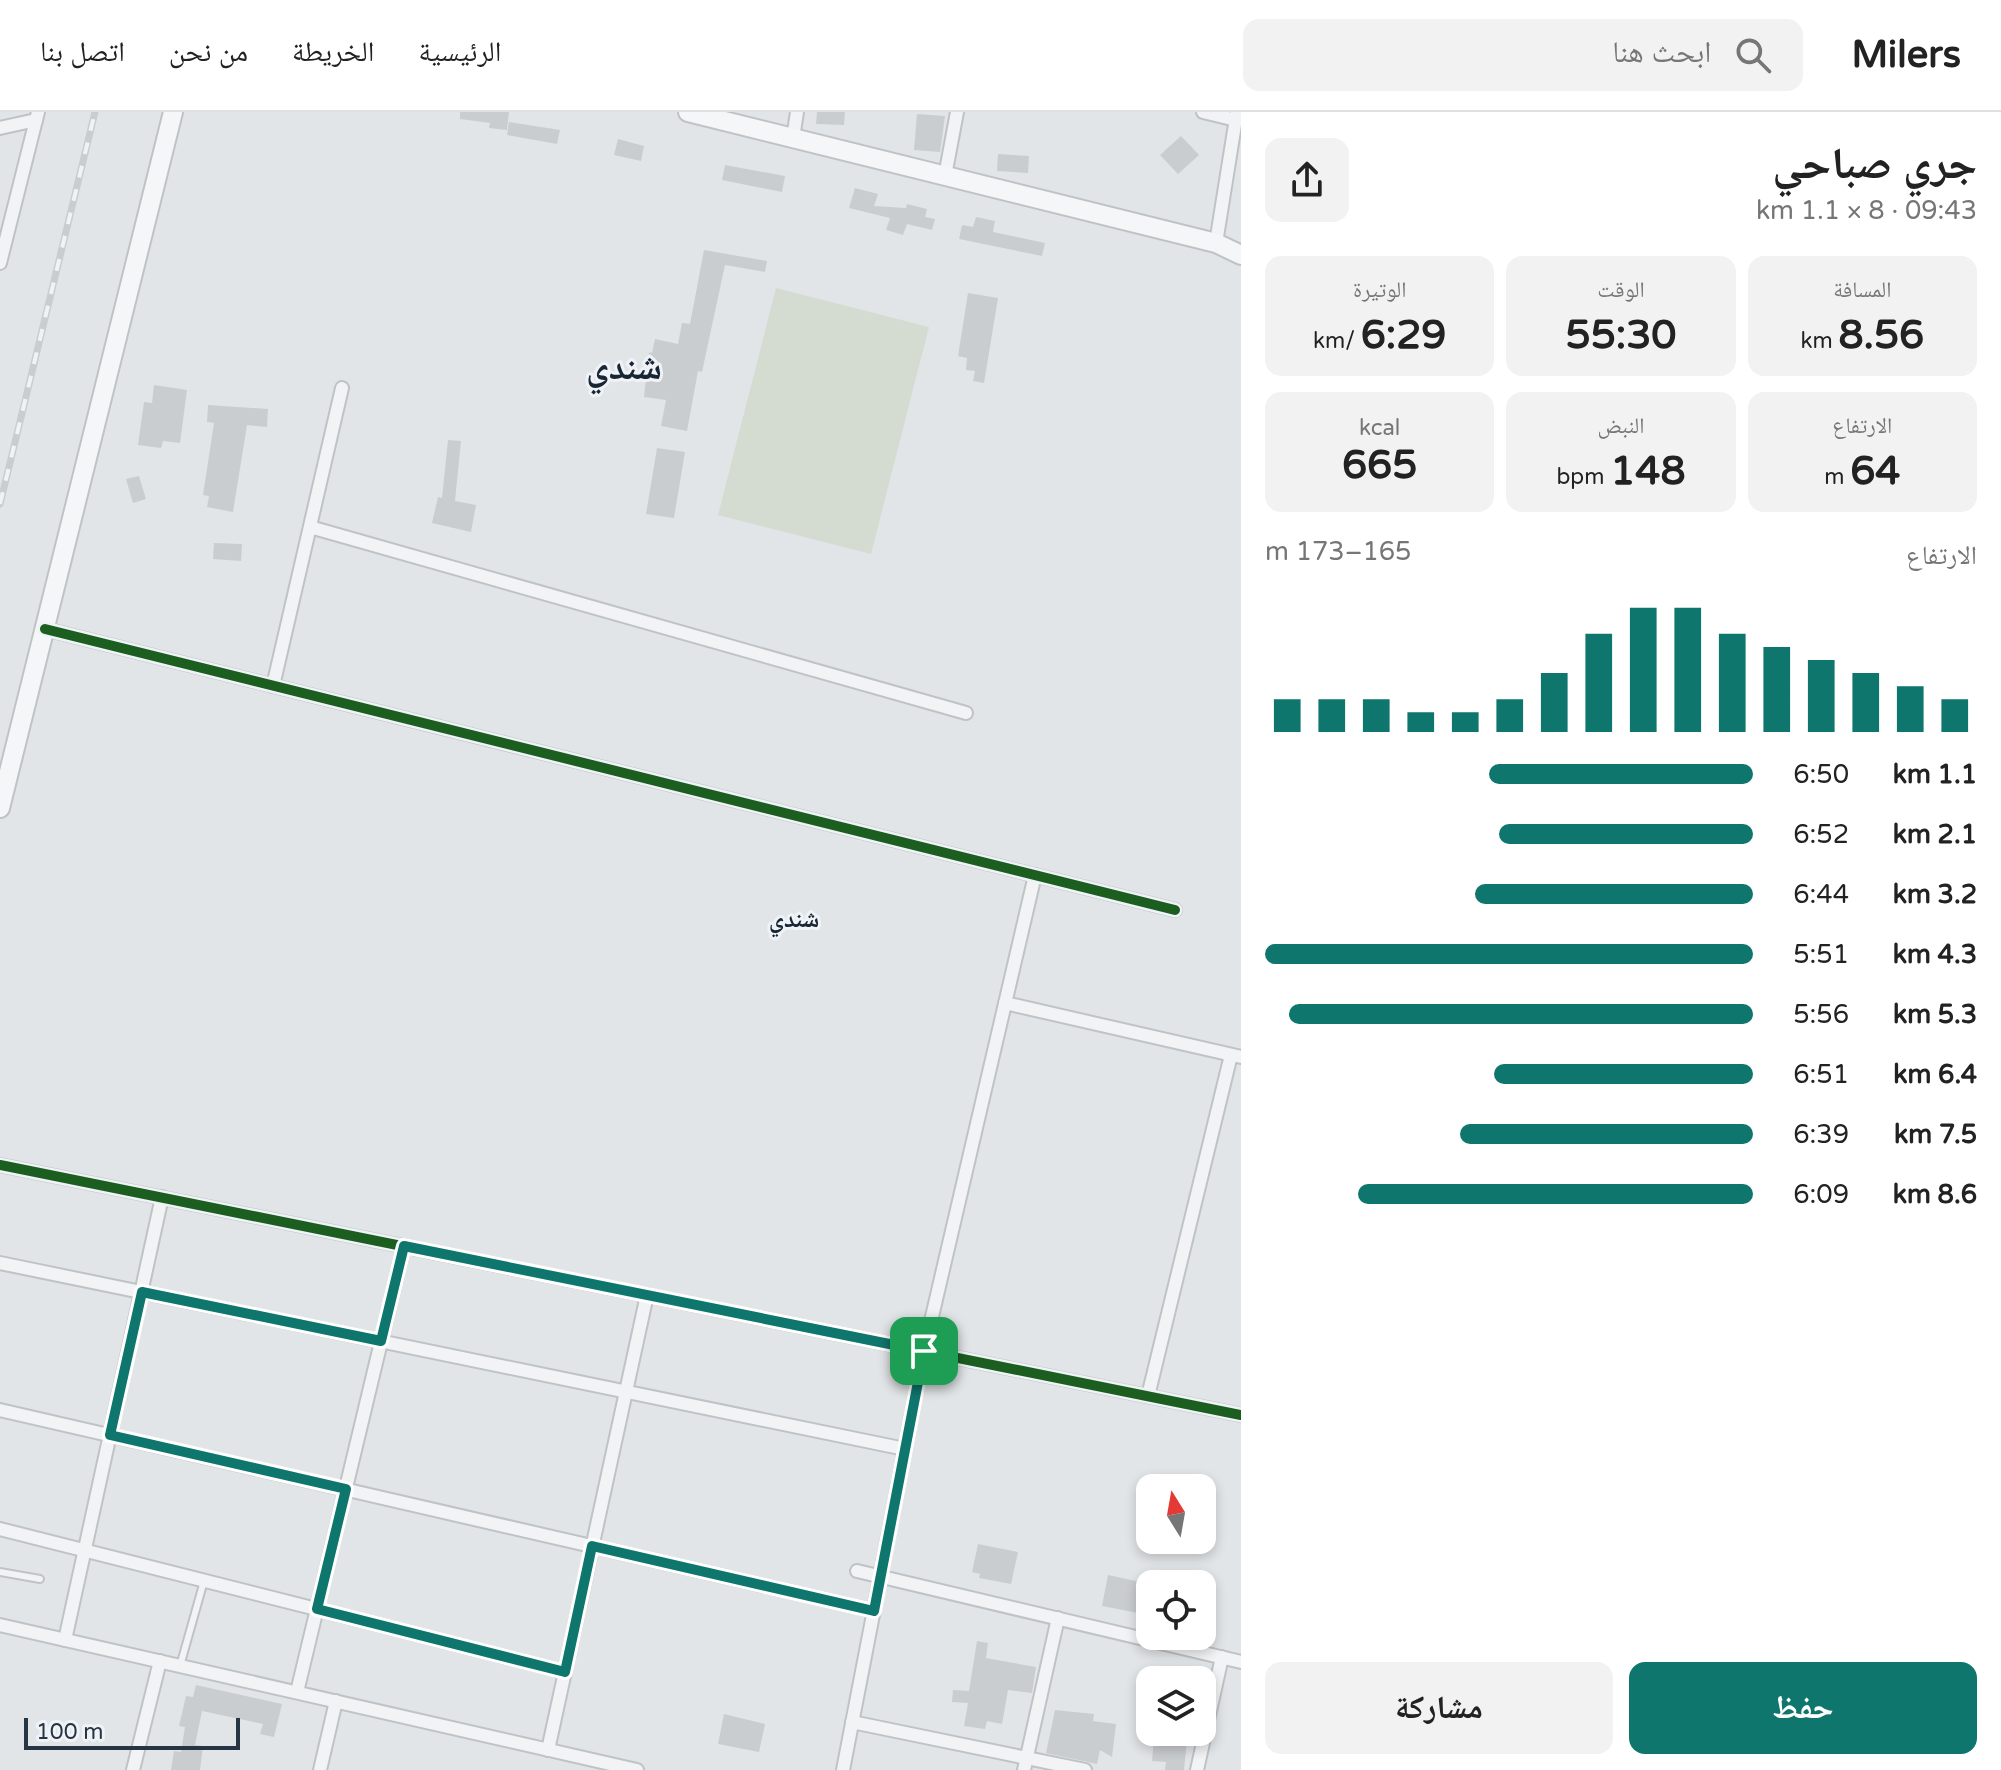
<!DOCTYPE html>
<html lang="ar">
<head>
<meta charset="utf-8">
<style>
	:root { --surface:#fff; --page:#f2f2f2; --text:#222; --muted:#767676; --line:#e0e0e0; --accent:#0f766e }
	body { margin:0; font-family:"Varela Round","Noto Naskh Arabic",sans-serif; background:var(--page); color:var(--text); direction:rtl; height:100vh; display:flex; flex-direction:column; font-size:30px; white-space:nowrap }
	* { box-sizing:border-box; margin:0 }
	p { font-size:26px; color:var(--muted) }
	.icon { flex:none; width:44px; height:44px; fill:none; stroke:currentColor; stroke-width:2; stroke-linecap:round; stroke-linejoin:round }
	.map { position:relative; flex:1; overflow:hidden; direction:ltr }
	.panel { display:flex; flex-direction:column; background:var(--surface); width:760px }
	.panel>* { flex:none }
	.needle { width:52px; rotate:349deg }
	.fabs { position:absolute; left:1136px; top:1362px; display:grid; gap:16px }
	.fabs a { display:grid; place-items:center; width:80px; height:80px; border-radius:16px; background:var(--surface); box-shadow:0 4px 12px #0003; font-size:40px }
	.scale { position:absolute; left:24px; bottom:20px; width:216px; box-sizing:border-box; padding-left:8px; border:4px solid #263543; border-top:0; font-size:22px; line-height:28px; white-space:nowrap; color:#263543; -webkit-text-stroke:6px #eff3f7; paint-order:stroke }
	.pin { position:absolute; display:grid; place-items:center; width:68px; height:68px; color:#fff; margin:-34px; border-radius:16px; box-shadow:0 4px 12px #0006 }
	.round { display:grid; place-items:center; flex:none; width:84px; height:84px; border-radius:16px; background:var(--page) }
	.summary { display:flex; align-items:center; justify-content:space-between; height:136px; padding:0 24px }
	h1 { font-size:44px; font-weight:700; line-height:60px }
	.figures { display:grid; grid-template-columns:repeat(3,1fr); gap:12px; height:136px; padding:8px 24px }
	.figures div { display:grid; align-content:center; border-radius:16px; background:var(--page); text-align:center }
	.figures b { font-size:40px; font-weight:700 }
	.figures small { font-size:22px; font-weight:400 }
	.figures p { font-size:22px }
	.chart { height:224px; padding:16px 24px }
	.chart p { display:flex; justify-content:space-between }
	.chart svg { width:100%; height:144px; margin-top:8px; stroke:var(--accent); stroke-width:6 }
	.action { display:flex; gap:16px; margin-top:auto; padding:16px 24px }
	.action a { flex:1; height:92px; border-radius:16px; background:var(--accent); color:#fff; font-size:32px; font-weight:700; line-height:92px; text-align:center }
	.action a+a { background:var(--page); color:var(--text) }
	ul { padding:0 24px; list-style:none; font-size:26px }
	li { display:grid; grid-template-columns:128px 96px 1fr; align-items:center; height:60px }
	li i { height:20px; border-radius:10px; background:var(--accent) }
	header { display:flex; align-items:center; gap:48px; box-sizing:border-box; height:112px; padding:0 40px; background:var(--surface); border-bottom:2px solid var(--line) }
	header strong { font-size:38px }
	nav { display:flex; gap:44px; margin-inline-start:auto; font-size:28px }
	.search { width:560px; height:72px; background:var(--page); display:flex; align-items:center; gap:20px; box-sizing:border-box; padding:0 28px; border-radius:16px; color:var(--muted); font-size:30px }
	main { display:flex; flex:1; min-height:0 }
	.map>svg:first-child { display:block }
	.green { fill:#d4dcd1 }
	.building { fill:#cacdd0 }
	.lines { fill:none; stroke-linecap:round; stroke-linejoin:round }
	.lane-casing { stroke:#c0c3c5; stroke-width:10 }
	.street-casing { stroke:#c0c3c5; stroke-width:16 }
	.secondary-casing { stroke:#c0c3c5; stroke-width:22 }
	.lane { stroke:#f1f3f4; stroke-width:6 }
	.street { stroke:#f1f3f4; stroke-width:12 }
	.secondary { stroke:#f5f6f7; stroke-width:18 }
	.rail-casing { stroke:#cacdcf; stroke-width:7 }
	.rail { stroke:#eff3f7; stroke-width:4; stroke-dasharray:12; stroke-linecap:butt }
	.cycleway-casing { stroke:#eff3f7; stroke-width:15 }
	.cycleway { stroke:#1b5e20; stroke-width:10 }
	.route-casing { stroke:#fff; stroke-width:16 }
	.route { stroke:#0f766e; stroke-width:10 }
	.labels { text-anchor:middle; stroke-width:6; stroke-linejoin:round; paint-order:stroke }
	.quarter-label { font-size:24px; font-weight:bold; fill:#182633; stroke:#eff3f7 }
	.town-label { font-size:36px; font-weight:bold; fill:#182633; stroke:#eff3f7 }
</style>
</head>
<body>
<header>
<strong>Milers</strong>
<div class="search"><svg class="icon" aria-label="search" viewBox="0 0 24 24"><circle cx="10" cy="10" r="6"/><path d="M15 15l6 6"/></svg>ابحث هنا</div>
<nav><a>الرئيسية</a><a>الخريطة</a><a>من نحن</a><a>اتصل بنا</a></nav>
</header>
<main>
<section class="panel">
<div class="summary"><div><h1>جري صباحي</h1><p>09:43 · 8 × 1.1 km</p></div><a class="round"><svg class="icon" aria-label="share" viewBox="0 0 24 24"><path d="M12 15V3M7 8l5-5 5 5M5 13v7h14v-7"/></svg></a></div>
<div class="figures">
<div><p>المسافة</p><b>8.56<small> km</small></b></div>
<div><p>الوقت</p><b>55:30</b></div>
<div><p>الوتيرة</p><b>6:29<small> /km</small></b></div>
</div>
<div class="figures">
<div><p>الارتفاع</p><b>64<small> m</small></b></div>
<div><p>النبض</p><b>148<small> bpm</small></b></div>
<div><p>kcal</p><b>665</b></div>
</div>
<div class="chart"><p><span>الارتفاع</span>165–173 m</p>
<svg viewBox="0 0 160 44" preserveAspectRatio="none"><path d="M5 44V34M15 44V34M25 44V34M35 44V38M45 44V38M55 44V34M65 44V26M75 44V14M85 44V6M95 44V6M105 44V14M115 44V18M125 44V22M135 44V26M145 44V30M155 44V34"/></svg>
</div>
<ul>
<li><b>1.1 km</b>6:50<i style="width:54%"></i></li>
<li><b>2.1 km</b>6:52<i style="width:52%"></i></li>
<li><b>3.2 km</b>6:44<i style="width:57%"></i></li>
<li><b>4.3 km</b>5:51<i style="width:100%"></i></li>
<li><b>5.3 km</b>5:56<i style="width:95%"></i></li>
<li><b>6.4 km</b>6:51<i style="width:53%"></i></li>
<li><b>7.5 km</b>6:39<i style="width:60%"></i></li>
<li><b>8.6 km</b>6:09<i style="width:81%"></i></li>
</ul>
<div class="action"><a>حفظ</a><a>مشاركة</a></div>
</section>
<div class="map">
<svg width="1241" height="1658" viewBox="0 0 1241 1658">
	<rect width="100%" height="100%" fill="#e2e5e7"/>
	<polygon class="green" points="776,176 929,215 871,442 718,403"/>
	<g class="building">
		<polygon points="460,0 509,0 507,18 489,16 490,11 460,7"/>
		<polygon points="817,0 845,0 844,13 816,12"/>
		<polygon points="917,2 945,4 940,40 914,38"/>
		<polygon points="509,10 560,18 557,32 507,23"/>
		<polygon points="1181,24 1199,43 1178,62 1160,43"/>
		<polygon points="618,27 644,34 641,49 614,43"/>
		<polygon points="998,42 1029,44 1028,61 997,59"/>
		<polygon points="725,53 785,64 782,80 722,68"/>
		<polygon points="855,76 878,82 874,94 906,96 907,92 927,97 925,105 935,107 932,118 907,112 903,123 886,118 890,106 849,96"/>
		<polygon points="976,105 995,109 993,120 1045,131 1042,144 959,127 962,113 973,115"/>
		<polygon points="704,138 767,149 765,160 725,153 702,260 698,259 687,319 661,314 666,288 644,285 649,240 652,241 655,227 678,232 682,211 690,212"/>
		<polygon points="968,181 998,186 984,271 973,269 975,259 966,258 967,246 958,244"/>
		<polygon points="154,273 187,278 180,331 163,329 161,336 138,333 144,290 152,291"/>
		<polygon points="208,293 268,297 267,315 247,313 233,400 207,395 209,384 203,383 214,311 207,310"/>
		<polygon points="448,328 461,329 455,389 476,393 471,420 432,411 438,385 442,386"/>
		<polygon points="657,336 685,340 674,406 646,402"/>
		<polygon points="139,364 146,387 133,391 126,367"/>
		<polygon points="214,431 242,432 241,449 213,447"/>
		<polygon points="978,1432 1018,1440 1011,1472 979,1466 980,1462 972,1460"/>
		<polygon points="1108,1463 1145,1471 1138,1501 1102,1494"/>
		<polygon points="977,1529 988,1531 986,1546 1036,1555 1032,1581 1008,1578 1002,1612 987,1609 985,1617 964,1614 968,1591 952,1590 953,1578 969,1579"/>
		<polygon points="196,1573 282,1592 274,1625 260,1622 263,1612 202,1599 195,1633 203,1634 200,1658 171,1658 174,1639 181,1640 185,1615 179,1614 186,1584 193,1585"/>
		<polygon points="1055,1598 1094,1602 1093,1609 1116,1612 1112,1645 1100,1638 1097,1652 1046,1641"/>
		<polygon points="724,1602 765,1612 759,1640 718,1632"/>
		<polygon points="1154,1625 1187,1628 1184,1658 1165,1658 1166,1650 1152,1649"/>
	</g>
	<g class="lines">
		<g class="lane-casing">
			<g id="lane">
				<polyline points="0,1460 40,1467"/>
				<polyline points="180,1554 204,1469"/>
			</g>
		</g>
		<g class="street-casing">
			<g id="street">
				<polyline points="1203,0 1236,8"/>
				<polyline points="0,16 36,8"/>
				<polyline points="793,26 797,0"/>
				<polyline points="945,64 957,0"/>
				<polyline points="1216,131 1237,0"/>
				<polyline points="0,151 38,0"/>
				<polyline points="310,415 966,601"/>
				<polyline points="45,517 1175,798"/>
				<polyline points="273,574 342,276"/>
				<polyline points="1005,891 1241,945"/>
				<polyline points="0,1053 1241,1303"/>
				<polyline points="0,1151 905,1337"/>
				<polyline points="1148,1284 1231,943"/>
				<polyline points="0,1298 874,1499"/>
				<polyline points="0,1417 565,1560"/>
				<polyline points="857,1459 1241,1550"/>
				<polyline points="0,1513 637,1658"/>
				<polyline points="65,1528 162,1085"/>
				<polyline points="297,1580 404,1134"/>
				<polyline points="852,1610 1085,1658"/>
				<polyline points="548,1638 647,1183"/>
				<polyline points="133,1658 160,1549"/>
				<polyline points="320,1658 336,1589"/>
				<polyline points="843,1658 924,1239 1035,763"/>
				<polyline points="1024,1658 1058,1506"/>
				<polyline points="1197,1658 1222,1545"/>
			</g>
		</g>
		<g class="secondary-casing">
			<g id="secondary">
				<polyline points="688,0 1216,131 1241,143"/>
				<polyline points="0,696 173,0"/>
			</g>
		</g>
		<use href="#lane" class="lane"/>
		<use href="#street" class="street"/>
		<use href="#secondary" class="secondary"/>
		<g class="rail-casing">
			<polyline id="rail" points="0,392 95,0"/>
		</g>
		<use href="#rail" class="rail"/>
		<g class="cycleway-casing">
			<g id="cycleway">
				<polyline points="45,517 1175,798"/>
				<polyline points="0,1053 1241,1303"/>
			</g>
		</g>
		<use href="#cycleway" class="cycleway"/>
	</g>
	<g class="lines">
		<g class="route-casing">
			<polygon id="route" points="404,1134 924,1239 874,1499 592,1434 565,1560 317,1497 346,1377 110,1323 142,1180 381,1229"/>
		</g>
		<use href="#route" class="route"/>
	</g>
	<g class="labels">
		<g class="quarter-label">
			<text x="794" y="815">شندي</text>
		</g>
		<g class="town-label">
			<text x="624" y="267">شندي</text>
		</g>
	</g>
</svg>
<div class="fabs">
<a><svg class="needle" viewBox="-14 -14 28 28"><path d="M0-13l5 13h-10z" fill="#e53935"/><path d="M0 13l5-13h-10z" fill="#767676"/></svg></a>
<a><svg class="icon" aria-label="locate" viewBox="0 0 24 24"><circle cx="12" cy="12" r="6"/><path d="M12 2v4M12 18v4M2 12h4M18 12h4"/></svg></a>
<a><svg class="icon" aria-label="layers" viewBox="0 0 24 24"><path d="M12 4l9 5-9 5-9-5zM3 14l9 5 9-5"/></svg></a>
</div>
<div class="scale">100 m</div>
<div class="pin" style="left:924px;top:1239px;background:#1e9e55"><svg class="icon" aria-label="arrive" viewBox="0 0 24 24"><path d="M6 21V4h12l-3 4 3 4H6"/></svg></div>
</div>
</main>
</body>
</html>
